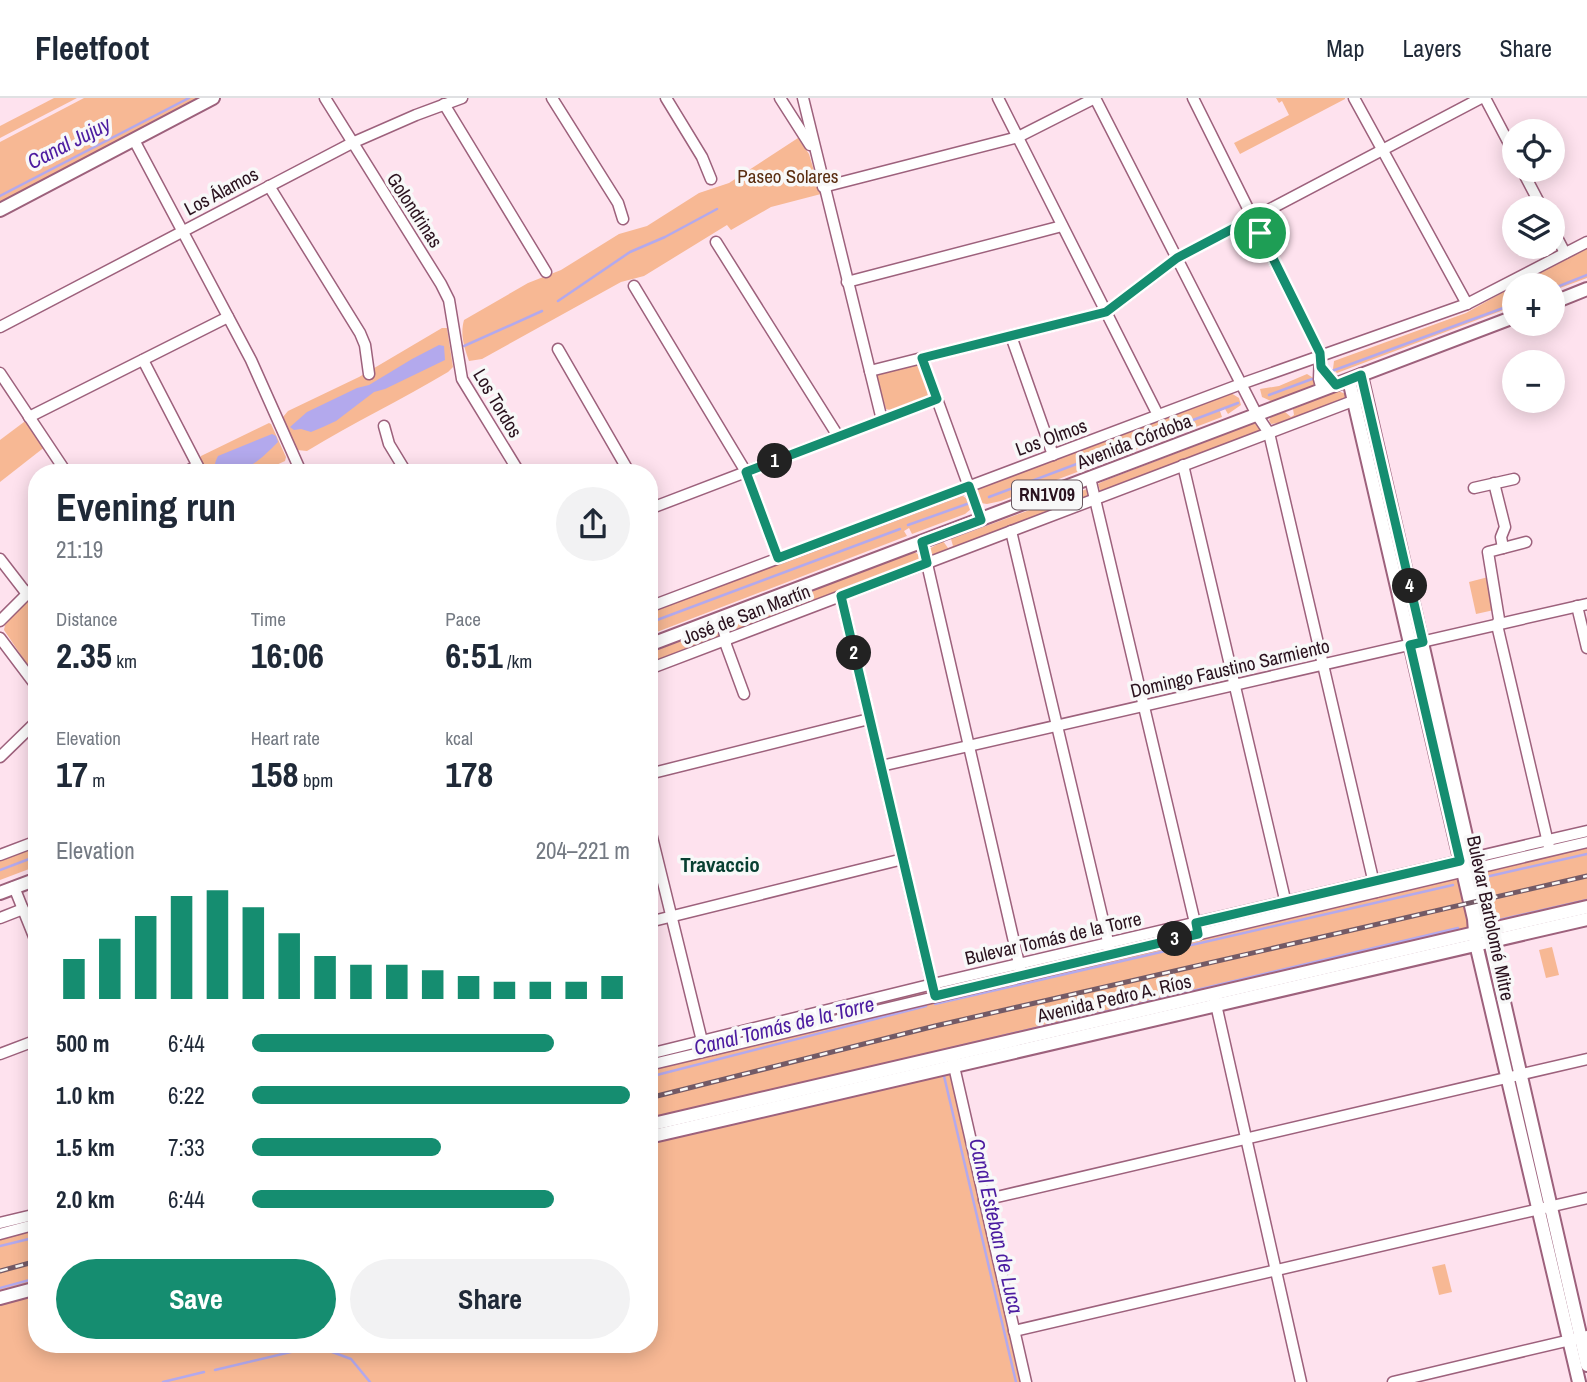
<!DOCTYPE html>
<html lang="en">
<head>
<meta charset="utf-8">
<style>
	:root { --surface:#fff; --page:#f2f2f3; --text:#1f2937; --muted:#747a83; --line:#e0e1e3; --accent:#158d70 }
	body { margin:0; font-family:"Archivo Narrow",sans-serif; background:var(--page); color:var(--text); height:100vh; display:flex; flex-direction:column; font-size:26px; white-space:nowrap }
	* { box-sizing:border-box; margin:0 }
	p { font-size:23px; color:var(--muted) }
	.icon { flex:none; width:38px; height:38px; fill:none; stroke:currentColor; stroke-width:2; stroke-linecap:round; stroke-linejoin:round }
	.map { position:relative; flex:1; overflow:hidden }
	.sheet { position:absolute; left:28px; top:366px; width:630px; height:889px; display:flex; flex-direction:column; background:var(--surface); border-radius:28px; box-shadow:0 4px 18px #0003 }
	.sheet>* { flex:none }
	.tools { position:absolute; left:1502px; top:21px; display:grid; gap:14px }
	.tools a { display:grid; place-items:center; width:63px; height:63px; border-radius:50%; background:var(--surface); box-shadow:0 4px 18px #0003; font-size:35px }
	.pin { position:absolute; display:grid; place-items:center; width:60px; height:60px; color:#fff; margin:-30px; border:4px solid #fff; border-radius:50%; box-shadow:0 2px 7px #0007 }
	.km { position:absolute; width:35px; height:35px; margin:-18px; border-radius:50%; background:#222; color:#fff; font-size:19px; line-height:35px; text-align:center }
	.round { display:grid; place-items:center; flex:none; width:74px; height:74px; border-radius:37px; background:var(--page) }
	.headline { display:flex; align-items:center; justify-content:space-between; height:119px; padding:0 28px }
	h1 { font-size:38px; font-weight:800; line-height:52px }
	.figures { display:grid; grid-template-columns:repeat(3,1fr); gap:10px; height:119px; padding:7px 28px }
	.figures div { display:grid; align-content:center }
	.figures b { font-size:35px; font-weight:800 }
	.figures small { font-size:19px; font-weight:400 }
	.figures p { font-size:19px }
	.chart { height:196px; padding:14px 28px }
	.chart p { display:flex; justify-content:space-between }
	.chart svg { width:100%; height:126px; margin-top:7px; stroke:var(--accent); stroke-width:6 }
	.primary-button { display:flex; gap:14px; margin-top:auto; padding:14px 28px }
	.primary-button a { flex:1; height:80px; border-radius:42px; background:var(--accent); color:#fff; font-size:28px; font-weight:800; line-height:80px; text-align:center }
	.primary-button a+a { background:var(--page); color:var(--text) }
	ul { padding:0 28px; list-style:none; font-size:23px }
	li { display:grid; grid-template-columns:112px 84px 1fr; align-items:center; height:52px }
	li i { height:18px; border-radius:9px; background:var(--accent) }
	header { display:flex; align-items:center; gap:42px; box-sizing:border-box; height:98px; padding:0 35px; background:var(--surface); border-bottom:2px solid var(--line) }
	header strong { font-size:33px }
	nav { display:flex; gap:38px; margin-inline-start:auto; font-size:24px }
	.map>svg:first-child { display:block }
	.green { fill:#f7b894 }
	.water { fill:#b3a9ed }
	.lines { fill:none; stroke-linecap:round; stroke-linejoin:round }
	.stream { stroke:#b3a9ed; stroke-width:2.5 }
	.minor-casing { stroke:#9d617c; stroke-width:13 }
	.major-casing { stroke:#9d617c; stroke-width:16 }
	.minor { stroke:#fff; stroke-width:10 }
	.major { stroke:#fff; stroke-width:12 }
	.rail-casing { stroke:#735a66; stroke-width:5 }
	.rail { stroke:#f8f8f8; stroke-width:2.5; stroke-dasharray:8; stroke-linecap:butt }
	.route-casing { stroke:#fff; stroke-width:14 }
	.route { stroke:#158d70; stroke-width:9 }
	.labels { text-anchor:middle; stroke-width:7; stroke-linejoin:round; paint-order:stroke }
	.shield { fill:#f8f8f8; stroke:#68575f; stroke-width:2 }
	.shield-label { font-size:18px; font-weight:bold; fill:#2a121e }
	.park-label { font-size:19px; fill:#5a2e11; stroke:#f8f8f8 }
	.street-label { font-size:19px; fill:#2a121e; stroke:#f8f8f8 }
	.water-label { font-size:21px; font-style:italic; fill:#4b1ba0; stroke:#f8f8f8 }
	.neighbourhood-label { font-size:21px; font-weight:bold; fill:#083f31; stroke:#f8f8f8 }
</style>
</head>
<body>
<header>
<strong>Fleetfoot</strong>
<nav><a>Map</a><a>Layers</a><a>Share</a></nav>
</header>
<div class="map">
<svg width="1587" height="1284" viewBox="0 0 1587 1284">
	<rect width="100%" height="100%" fill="#fee2ee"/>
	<g class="green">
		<polygon points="54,0 77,0 0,40 0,28"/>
		<polygon points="84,0 202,0 0,104 0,44"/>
		<polygon points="1276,0 1345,0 1345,1 1240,56 1234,45 1289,17 1282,3 1279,5"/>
		<path d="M798 40 809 56 821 96 771 109 731 132 727 127 644 178 621 184 482 261 469 263C464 249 460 236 464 222L528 185 561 172 619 136 647 128 699 95 729 85Z"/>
		<polygon points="1587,150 1587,180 1552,193 1552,187 1514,187"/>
		<polygon points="1514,188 1514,208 1337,275 1333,271 1334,263 1466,215"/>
		<path d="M442 230H447L453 269 448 274C401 302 353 325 307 353L297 352 283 319 288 313 359 279Z"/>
		<polygon points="917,265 923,270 928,298 927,301 894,313 886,311 876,278 877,276"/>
		<polygon points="1307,276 1315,281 1315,286 1308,292 1273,304 1262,299 1260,291 1279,288"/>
		<polygon points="1338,293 1346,296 1345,301 1278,325 1271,326 1269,322 1271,319 1285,314 1291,319 1294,317 1293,311"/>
		<polygon points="1231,295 1239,300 1241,307 1228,316 1225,311 1220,313 1222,319 1001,403 987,406 980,405 977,394 980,389 1222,297"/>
		<polygon points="28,321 46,348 0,384 0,342"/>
		<polygon points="269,325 271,326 286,359 285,363 261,374 207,374 200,362 201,358"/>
		<polygon points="1252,326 1258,326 1261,331 1258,335 1104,393 1100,392 1098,386 1104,383"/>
		<polygon points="1087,391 1090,396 1088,399 945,455 933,458 929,455 929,451 943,443 948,450 953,448 951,441"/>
		<path d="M963 398C968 401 971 405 971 411L965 416 912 436 909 430 904 433 907 438 649 537V514L953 399Z"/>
		<polygon points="914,454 918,456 919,462 915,466 731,535 725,528 727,525"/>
		<polygon points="1496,477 1503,510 1476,516 1469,484"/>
		<polygon points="37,491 37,581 4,532 5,527"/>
		<polygon points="718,529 721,540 649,567 649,555"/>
		<polygon points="1587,744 1587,821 954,968 1026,1284 0,1284 0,1206 37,1196 37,1246 649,1246 649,967"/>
		<polygon points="37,748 37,768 0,782 0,762"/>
		<polygon points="1280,808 1282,812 1206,831 1203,827"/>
		<polygon points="1190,831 1189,835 1118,851 1115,848"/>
		<polygon points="1552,849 1559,877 1546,880 1539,852"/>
		<polygon points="1102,850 1102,855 1031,871 1028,868"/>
		<polygon points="1014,870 1014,876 941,891 940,889"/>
		<polygon points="925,891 926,897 710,948 710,945"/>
		<polygon points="37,1126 37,1190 0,1200 0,1136"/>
		<polygon points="1445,1166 1452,1194 1439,1197 1432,1169"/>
	</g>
	<g class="water">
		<polygon points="439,247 444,248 445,262 385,291 374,294 336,323 323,329 311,334 301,331 294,332 290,329 307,314 357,290 369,287 412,261"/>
		<path d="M272 336 276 338 278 344C258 364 247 375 218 374 213 369 215 364 218 358Z"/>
	</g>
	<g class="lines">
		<g class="stream">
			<polyline points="0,98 189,0"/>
			<polyline points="1552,191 1587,177"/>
			<polyline points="558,203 630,154 665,139 717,111"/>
			<polyline points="464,248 542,213"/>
			<polyline points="1332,273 1514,206"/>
			<polyline points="1269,297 1312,281"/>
			<polyline points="989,399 1238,305"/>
			<polyline points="908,427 967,406"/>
			<polyline points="649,525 900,431"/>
			<polyline points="0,772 37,758"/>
			<polyline points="1490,778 1587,756"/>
			<polyline points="1499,822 1587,802"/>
			<polyline points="935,906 1453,787"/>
			<polyline points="876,968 1458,830"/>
			<polyline points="944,978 1016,1284"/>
			<polyline points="649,979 926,908"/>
			<polyline points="0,1148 37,1139"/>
			<polyline points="0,1190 37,1180"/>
			<polyline points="215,1272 316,1248 351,1261 370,1284"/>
			<polyline points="163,1284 204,1274"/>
		</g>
		<g class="minor-casing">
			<g id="minor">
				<polyline points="325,0 441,186 449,202 462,281 519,374"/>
				<polyline points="552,0 618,105 623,121"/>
				<polyline points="666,0 702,59 711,81"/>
				<polyline points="780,0 810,47"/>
				<polyline points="803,0 882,322"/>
				<polyline points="998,0 1158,317"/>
				<polyline points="1193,0 1320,255 1319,281 1322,292"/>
				<polyline points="1354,0 1467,206"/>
				<polyline points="1485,0 1514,55"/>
				<polyline points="444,6 546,174"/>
				<polyline points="134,42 251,262 301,374"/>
				<polyline points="1522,72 1542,110"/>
				<polyline points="269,88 360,235 365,247 369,276"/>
				<polyline points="823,89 1018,39 1095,0 1257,317 1269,335 1376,794"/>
				<polyline points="1552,130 1565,155"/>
				<polyline points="716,144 838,338"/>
				<polyline points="847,184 1062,128"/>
				<polyline points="634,188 746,374 778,460"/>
				<polyline points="0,229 352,45 416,17 462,0"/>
				<polyline points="1011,238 1053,357"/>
				<polyline points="558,251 629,374"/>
				<polyline points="922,260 981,422"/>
				<polyline points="143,262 201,374"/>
				<polyline points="870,273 1106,214 1177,160 1481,0"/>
				<polyline points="0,275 66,374"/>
				<polyline points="29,319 228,219"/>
				<polyline points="384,328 389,346 406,374"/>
				<polyline points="1183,367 1287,810"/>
				<polyline points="185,374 197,368"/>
				<polyline points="1090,380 1196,829"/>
				<polyline points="1494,385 1505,429 1501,439 1503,450"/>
				<polyline points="1474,390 1514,381"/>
				<polyline points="649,411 937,301"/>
				<polyline points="1011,433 1110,852"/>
				<polyline points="922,444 1020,870"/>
				<polyline points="1526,444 1488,454 1499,521 1497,527 1549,749"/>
				<polyline points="0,461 27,496"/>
				<polyline points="841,498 933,890"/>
				<polyline points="1577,508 1587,550"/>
				<polyline points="649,509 1241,286 1467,206 1587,144"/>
				<polyline points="720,521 726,540 726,547 744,596"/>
				<polyline points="0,523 37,486"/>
				<polyline points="0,540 37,589"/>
				<polyline points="649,571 1366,298"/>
				<polyline points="0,659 37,623"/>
				<polyline points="881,668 1587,506"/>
				<polyline points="649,676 869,621"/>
				<polyline points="649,727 703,947"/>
				<polyline points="0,757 37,743"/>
				<polyline points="14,789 37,846"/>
				<polyline points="0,820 23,811"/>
				<polyline points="649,824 903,761"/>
				<polyline points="1215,902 1301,1284"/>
				<polyline points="0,956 37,942"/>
				<polyline points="649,956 933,886 1587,733"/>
				<polyline points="953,964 1026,1284"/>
				<polyline points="649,967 1587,744"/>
				<polyline points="649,1101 651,1106 649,1127"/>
				<polyline points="984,1102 1587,961"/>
				<polyline points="0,1125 37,1116"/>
				<polyline points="0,1136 37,1126"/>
				<polyline points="1014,1233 1587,1100"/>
				<polyline points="1393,1284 1587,1238"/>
			</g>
		</g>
		<g class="major-casing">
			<g id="major">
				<polyline points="0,112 213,0"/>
				<polyline points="1552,205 1587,191"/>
				<path d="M1361 277C1437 607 1510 937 1587 1267"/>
				<polyline points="1349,282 1474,821 1476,846 1579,1284"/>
				<polyline points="649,547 1514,219"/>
				<polyline points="0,795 37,781"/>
				<polyline points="649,1027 1587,809"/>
				<polyline points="649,1039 1587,821"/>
				<polyline points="0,1200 37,1190"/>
			</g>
		</g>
		<use href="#minor" class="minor"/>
		<use href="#major" class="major"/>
		<g class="rail-casing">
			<g id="rail">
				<polyline points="649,1000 935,928 1587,778"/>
				<polyline points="0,1173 37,1163"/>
			</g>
		</g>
		<use href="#rail" class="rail"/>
	</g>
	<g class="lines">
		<g class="route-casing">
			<polygon id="route" points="1253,120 1320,255 1321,269 1336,287 1361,277 1423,544 1410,547 1460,763 1196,825 1198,836 935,898 841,498 927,465 922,444 981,422 969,388 778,460 746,374 937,301 922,260 1106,214 1177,160"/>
		</g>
		<use href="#route" class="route"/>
	</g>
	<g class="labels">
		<rect class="shield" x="1012" y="382.5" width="70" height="29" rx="5"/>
		<g class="shield-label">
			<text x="1047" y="403">RN1V09</text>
		</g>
		<g class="park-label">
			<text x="788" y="85">Paseo Solares</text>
		</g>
		<g class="street-label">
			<text transform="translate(221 93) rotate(-28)" y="7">Los Álamos</text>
			<text transform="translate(415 112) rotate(57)" y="7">Golondrinas</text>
			<text transform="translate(498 305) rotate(59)" y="7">Los Tordos</text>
			<text transform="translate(1051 339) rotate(-20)" y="7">Los Olmos</text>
			<text transform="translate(1134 343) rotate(-21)" y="7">Avenida Córdoba</text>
			<text transform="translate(746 516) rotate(-21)" y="7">José de San Martín</text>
			<text transform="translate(1230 570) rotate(-13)" y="7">Domingo Faustino Sarmiento</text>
			<text transform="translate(1491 820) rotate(78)" y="7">Bulevar Bartolomé Mitre</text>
			<text transform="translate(1053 840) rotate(-13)" y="7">Bulevar Tomás de la Torre</text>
			<text transform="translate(1114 900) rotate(-13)" y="7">Avenida Pedro A. Ríos</text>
		</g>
		<g class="water-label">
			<text transform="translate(69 45) rotate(-27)" y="7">Canal Jujuy</text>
			<text transform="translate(784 928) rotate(-14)" y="7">Canal Tomás de la Torre</text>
			<text transform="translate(996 1128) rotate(77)" y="7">Canal Esteban de Luca</text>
		</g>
		<g class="neighbourhood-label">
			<text x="720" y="774">Travaccio</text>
		</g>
	</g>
</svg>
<div class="tools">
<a><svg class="icon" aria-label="locate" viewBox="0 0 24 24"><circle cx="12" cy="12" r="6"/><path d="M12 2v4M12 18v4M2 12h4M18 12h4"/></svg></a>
<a><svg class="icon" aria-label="layers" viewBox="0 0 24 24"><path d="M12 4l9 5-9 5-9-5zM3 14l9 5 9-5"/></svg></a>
<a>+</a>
<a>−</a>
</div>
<div class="pin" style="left:1260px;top:135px;background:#1e9e55"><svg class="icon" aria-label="arrive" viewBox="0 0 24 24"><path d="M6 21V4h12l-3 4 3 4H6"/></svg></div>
<b class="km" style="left:775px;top:363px">1</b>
<b class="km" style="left:854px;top:555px">2</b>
<b class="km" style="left:1175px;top:841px">3</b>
<b class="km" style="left:1410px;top:488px">4</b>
<section class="sheet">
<div class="headline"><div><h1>Evening run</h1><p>21:19</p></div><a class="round"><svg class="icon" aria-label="share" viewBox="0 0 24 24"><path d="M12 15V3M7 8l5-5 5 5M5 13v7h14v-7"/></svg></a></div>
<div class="figures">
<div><p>Distance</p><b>2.35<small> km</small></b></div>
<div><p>Time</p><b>16:06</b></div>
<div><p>Pace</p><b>6:51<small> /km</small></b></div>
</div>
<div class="figures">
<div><p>Elevation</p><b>17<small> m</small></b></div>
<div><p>Heart rate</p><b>158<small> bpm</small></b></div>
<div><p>kcal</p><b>178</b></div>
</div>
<div class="chart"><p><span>Elevation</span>204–221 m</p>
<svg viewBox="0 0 160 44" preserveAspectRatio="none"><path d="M5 44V30M15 44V23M25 44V15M35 44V8M45 44V6M55 44V12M65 44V21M75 44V29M85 44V32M95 44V32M105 44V34M115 44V36M125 44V38M135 44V38M145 44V38M155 44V36"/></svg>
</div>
<ul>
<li><b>500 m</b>6:44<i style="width:80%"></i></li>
<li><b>1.0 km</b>6:22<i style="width:100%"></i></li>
<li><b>1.5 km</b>7:33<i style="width:50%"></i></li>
<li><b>2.0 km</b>6:44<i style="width:80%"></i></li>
</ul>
<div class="primary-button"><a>Save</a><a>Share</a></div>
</section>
</div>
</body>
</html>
